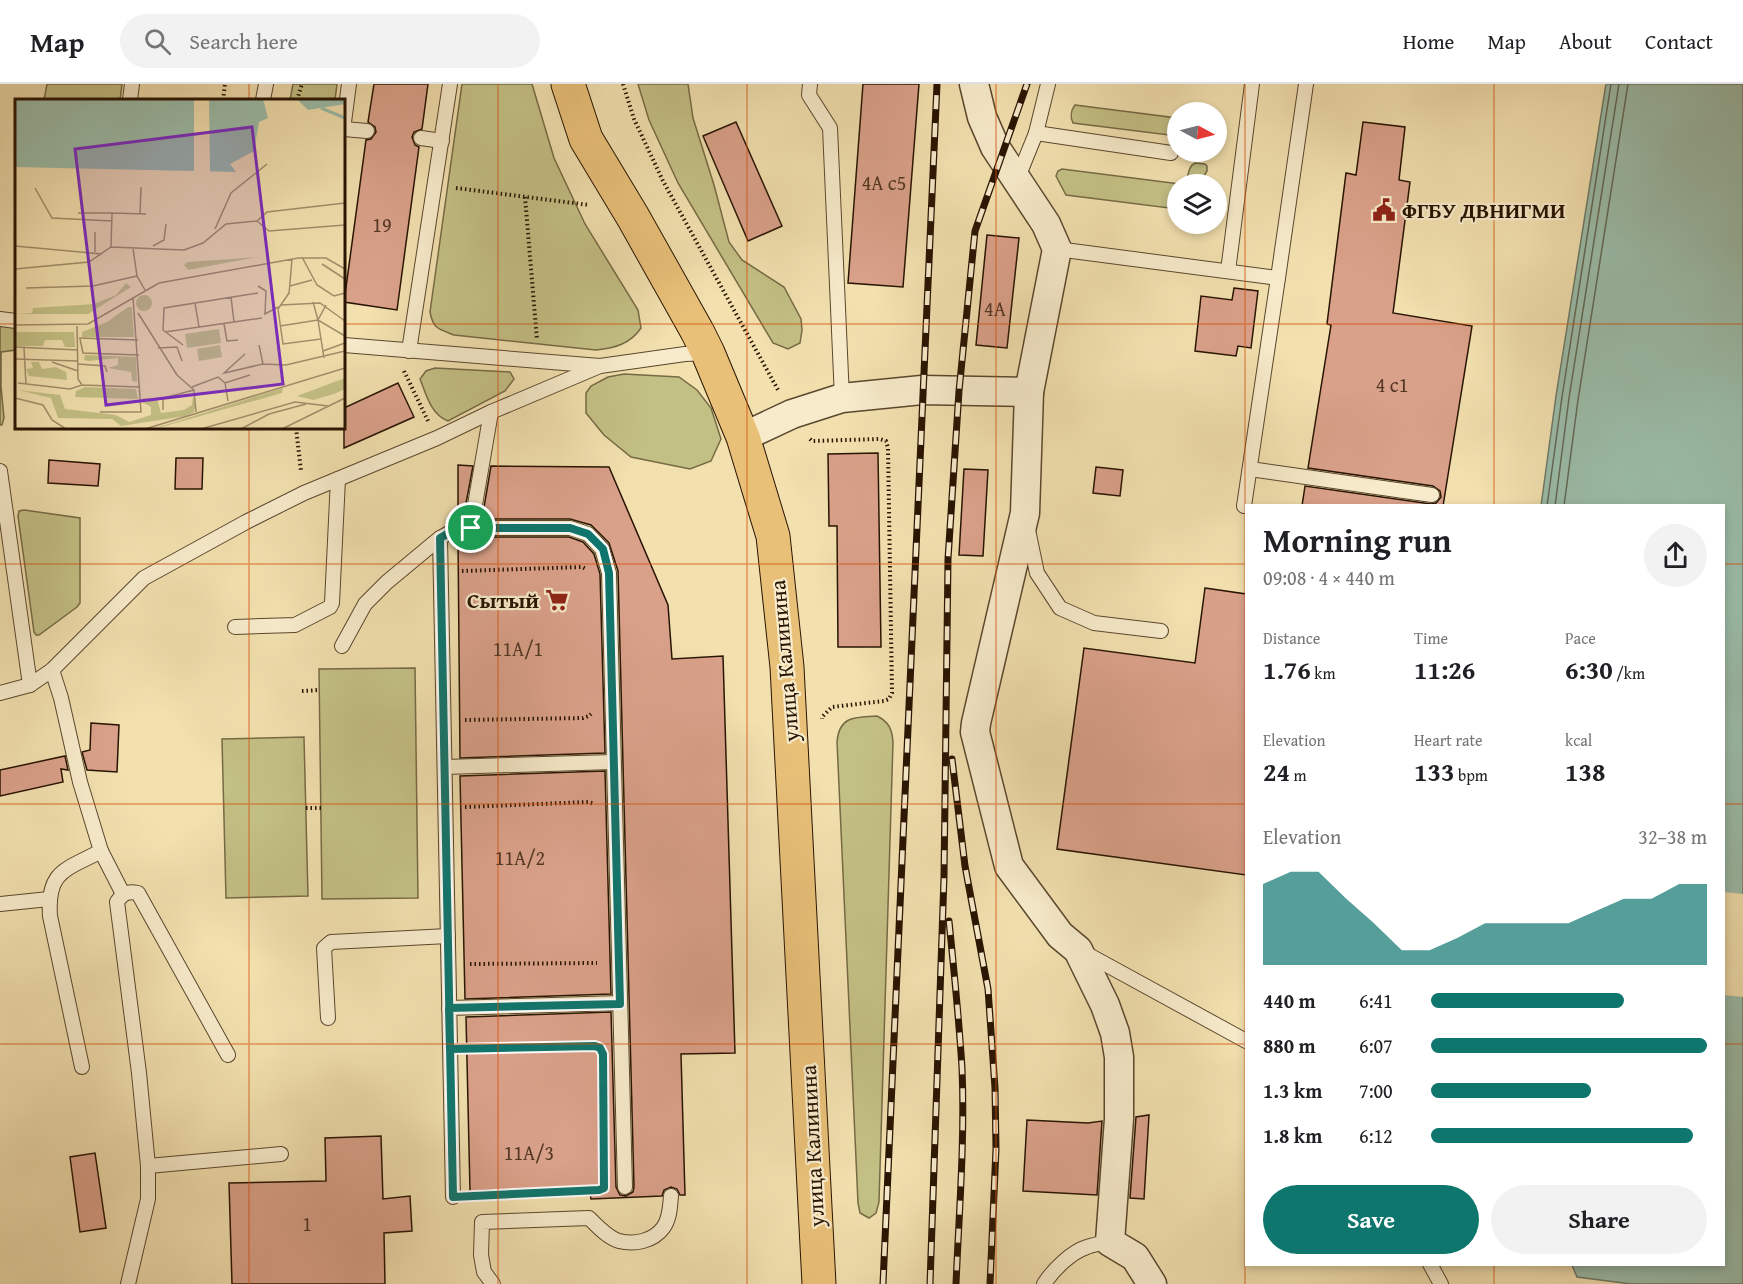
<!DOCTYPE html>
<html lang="en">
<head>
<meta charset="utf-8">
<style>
	:root { --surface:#fff; --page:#f2f2f2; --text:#202124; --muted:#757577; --line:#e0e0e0; --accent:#0f766e }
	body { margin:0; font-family:"Gentium Book Plus",serif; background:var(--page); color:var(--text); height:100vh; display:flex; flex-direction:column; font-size:22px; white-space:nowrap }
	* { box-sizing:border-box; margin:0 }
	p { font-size:20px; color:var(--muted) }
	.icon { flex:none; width:33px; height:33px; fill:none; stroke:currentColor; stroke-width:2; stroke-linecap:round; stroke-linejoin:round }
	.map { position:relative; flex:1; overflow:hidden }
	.drawer { position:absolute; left:1245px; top:420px; width:480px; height:762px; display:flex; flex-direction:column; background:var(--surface); border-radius:0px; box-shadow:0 3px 9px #0003 }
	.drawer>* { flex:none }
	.needle { width:39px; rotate:97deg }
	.controls { position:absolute; left:1167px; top:18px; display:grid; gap:12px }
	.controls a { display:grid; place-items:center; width:60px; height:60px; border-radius:50%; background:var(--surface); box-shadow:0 3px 9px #0003; font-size:30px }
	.pin { position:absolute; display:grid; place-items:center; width:51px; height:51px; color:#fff; margin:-26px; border:3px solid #fff; border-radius:50%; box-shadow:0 2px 6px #0007 }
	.round { display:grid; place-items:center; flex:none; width:63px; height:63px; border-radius:32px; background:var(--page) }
	.overview { display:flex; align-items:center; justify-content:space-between; height:102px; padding:0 18px }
	h1 { font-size:33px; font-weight:700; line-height:45px }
	.metrics { display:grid; grid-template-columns:repeat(3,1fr); gap:9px; height:102px; padding:6px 18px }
	.metrics div { display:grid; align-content:center }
	.metrics b { font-size:26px; font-weight:700 }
	.metrics small { font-size:16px; font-weight:400 }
	.metrics p { font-size:16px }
	.chart { height:168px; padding:12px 18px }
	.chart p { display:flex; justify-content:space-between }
	.chart svg { width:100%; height:108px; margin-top:6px; fill:var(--accent); opacity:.7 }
	.primary-button { display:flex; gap:12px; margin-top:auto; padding:12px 18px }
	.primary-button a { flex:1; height:69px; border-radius:36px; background:var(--accent); color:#fff; font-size:24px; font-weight:700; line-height:69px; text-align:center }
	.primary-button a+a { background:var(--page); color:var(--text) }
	ul { padding:0 18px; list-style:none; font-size:20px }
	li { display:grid; grid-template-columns:96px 72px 1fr; align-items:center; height:45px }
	li i { height:15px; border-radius:8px; background:var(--accent) }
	header { display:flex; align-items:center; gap:36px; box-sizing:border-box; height:84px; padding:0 30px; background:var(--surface); border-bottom:2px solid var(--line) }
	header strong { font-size:28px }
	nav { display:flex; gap:33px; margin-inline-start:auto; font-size:21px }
	.search { width:420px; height:54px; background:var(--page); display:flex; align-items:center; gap:15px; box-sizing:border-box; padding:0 21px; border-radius:33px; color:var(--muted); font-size:22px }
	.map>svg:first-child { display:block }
	.green { fill:#c3c085; stroke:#766a44; stroke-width:1.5 }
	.water { fill:#9bbdaa; stroke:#6d7967; stroke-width:1.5 }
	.pier { fill:#f2e0af }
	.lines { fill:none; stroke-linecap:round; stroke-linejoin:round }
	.shore { stroke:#626856; stroke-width:1.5 }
	.building { fill:#daa18a; stroke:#281402; stroke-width:1.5 }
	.lane-casing { stroke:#5a472d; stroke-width:16 }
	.street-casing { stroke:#5a472d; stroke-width:31 }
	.primary-casing { stroke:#281402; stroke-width:35 }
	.path { stroke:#281402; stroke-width:4; stroke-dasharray:1.5 3; stroke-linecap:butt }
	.lane { stroke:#f7ebcb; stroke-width:14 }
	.street { stroke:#f7ebcb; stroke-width:28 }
	.primary { stroke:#e9c078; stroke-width:33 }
	.rail-casing { stroke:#281402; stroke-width:7 }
	.rail { stroke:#f7ebcb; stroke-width:4.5; stroke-dasharray:14; stroke-linecap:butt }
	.route-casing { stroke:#fff; stroke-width:12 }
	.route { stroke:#0f766e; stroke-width:8 }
	.grid { fill:none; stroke:#d5520b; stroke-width:1.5; stroke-opacity:0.55 }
	.labels { text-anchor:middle; stroke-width:4.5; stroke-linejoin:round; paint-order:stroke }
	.number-label { font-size:20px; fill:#543724 }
	.poi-label { font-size:22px; font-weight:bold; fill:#281402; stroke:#f7ebcb; text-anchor:start }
	.street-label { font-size:22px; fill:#281402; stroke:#f7ebcb }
	.inset-river { fill:none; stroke:#9bbdaa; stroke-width:3 }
	.inset-road { fill:none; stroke:#a18e6a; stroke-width:1.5 }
	.view { fill:#7b2cbf; fill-opacity:0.15; stroke:#7b2cbf; stroke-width:3 }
	.inset-edge { fill:none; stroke:#281402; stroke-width:3 }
</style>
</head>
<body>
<header>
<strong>Map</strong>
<div class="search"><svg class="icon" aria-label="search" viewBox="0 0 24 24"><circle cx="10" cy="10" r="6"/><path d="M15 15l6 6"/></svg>Search here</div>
<nav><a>Home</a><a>Map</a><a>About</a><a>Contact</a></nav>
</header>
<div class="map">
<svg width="1743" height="1200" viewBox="0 0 1743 1200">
	<rect width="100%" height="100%" fill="#f2e0af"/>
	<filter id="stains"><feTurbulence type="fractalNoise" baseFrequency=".00333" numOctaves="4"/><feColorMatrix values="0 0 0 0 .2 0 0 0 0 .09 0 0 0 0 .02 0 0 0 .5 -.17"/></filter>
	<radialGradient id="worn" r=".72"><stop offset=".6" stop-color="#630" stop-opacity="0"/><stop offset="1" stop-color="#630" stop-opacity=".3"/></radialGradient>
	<g class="green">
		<polygon points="47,0 122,0 120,16 44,16"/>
		<polygon points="293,0 337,0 335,16 290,16"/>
		<path d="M462 0H532L554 74 585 140 638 226 641 244C630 260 615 264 596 266L454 251C439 245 433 245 430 228Z"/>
		<polygon points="638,0 688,0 693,34 714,101 729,158 742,176 784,203 801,235 802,246 800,259 788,265 773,259 678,99 649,36"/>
		<path d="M1075 21 1177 34V52L1073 39C1070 33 1071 26 1075 21Z"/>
		<path d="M1195 79 1205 80 1207 82V87L1199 100H1185C1189 94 1187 83 1195 79Z"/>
		<polygon points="1062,85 1180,100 1178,100 1177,125 1066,111 1056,92 1058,87"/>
		<polygon points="0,239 13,241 16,244 16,266 1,268 1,303 4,334 2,341 0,341"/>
		<path d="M435 284 510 288 514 295 505 307 448 337C431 331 426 310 420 295L426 287Z"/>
		<polygon points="624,290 679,293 697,306 711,324 721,355 711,377 690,385 631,373 604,351 586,329 586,309 591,302 608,293"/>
		<polygon points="24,426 80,434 80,519 77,523 39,551 36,551 34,548 18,432 19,427"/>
		<polygon points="415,584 418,814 322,815 319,585"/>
		<path d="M877 632C889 638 892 645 893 658L879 1118 876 1129 869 1134 860 1129 858 1119 837 658C839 632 855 633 877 632Z"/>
		<polygon points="304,653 308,812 226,814 222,655"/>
	</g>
	<polygon class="water" points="1606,0 1743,0 1743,1200 1631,1200 1577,1193 1572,1181 1724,1180 1724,422 1541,422 1556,312"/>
	<polygon class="pier" points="1724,808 1743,810 1743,913 1724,911"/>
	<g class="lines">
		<g class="shore">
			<polyline points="1547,422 1562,313 1611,0"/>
			<polyline points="1555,422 1569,314 1619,0"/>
			<polyline points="1564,422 1578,316 1628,0"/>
		</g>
	</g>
	<g class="building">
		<polygon points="374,0 428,0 422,45 414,48 412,53 415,61 419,63 397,226 344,218 366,56 371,55 376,48 375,43 368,38"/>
		<polygon points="863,0 919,0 903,203 848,199"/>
		<polygon points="736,38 782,142 748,157 703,52"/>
		<polygon points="1363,38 1405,43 1399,96 1410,98 1393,229 1472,242 1443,422 1302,422 1305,402 1431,420 1436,419 1441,413 1440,407 1433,402 1308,384 1331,241 1327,240 1346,89 1356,91"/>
		<polygon points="987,151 1019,154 1007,264 976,261"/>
		<polygon points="1234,204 1258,207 1251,264 1238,262 1236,272 1195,267 1201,212 1232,216"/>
		<polygon points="398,299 414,333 344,364 344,324"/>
		<polygon points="878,369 881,563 838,563 837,442 829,442 828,370"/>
		<polygon points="176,374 203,374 202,405 175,405"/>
		<polygon points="49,376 100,380 98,402 48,399"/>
		<polygon points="458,381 473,382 463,435 458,435"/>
		<polygon points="491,382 609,383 668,521 672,575 723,572 735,969 681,970 685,1111 680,1111 677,1105 671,1103 664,1106 662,1112 591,1115 589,1103 470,1107 466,933 611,928 616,1103 620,1111 626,1112 633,1108 634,1103 618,487 609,459 591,441 570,435 482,435"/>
		<polygon points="1096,383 1123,386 1120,412 1093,409"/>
		<polygon points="964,385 988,386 983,472 959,471"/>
		<polygon points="460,453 569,453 583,458 594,470 600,490 605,669 460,674 458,454"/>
		<polygon points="1205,504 1246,510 1246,791 1057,765 1084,564 1195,579"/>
		<polygon points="91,639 119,641 117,688 87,686 82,668 90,666"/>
		<polygon points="65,672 68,686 61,685 63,698 0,712 0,686"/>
		<polygon points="605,687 611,910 465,915 460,692"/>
		<polygon points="1149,1031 1144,1115 1130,1114 1136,1033"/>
		<polygon points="1027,1036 1088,1039 1102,1037 1097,1111 1023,1107"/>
		<polygon points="381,1052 383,1115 410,1112 412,1147 384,1149 385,1200 232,1200 229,1099 326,1097 325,1054"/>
		<polygon points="95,1069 106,1144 80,1148 70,1073"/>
	</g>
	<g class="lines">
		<g class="lane-casing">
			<g id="lane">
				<polyline points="810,0 809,11 830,44 842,314"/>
				<polyline points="130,16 132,0"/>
				<polyline points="263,16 266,0"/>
				<polyline points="344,38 349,0"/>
				<polyline points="344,45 367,47"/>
				<polyline points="1036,49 1171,69"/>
				<polyline points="421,54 442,57"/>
				<polyline points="1017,96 1036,49 1048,0"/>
				<polyline points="1057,165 1278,194 1306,0"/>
				<polyline points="1228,187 1252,0"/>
				<polyline points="0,235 16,237"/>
				<polyline points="344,261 600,282 685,270 708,269"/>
				<polyline points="409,267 450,0"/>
				<polyline points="1250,385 1432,411"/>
				<polyline points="0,387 30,601"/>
				<polyline points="1244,422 1278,194"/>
				<polyline points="471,444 491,328"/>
				<polyline points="1028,446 1037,489 1060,524 1094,539 1161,547"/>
				<polyline points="440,454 453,1113"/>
				<polyline points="235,543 295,541 330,523 332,519 338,395"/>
				<polyline points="342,562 365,520 387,498 440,454 458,444 570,444 588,450 602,465 609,489 625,1103"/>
				<path d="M52 586 61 614 80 698 101 767C66 786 47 786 50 832L82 983"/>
				<polyline points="0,609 30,601 52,586 144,494 246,438 304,409 437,354 491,328 600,282"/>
				<polyline points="445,683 613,678"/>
				<polyline points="101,767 123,810"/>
				<polyline points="0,820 49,815"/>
				<polyline points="1085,869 1246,957"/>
				<polyline points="449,924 620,919"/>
				<polyline points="328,934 324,864 331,858 448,852"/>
				<polyline points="148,1082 281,1070"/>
				<polyline points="1430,1180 1441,1200"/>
				<path d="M128 1200 148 1115V1082L139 989 117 818C123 809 127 807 138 809L228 971"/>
				<path d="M493 1200 484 1188 481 1171 482 1138 589 1134C597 1142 608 1154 619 1157 635 1161 653 1157 663 1144 670 1135 670 1122 671 1112"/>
				<path d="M1044 1200C1053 1186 1071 1168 1087 1163 1094 1160 1103 1159 1110 1158"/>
			</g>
		</g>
		<g class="street-casing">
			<g id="street">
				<polyline points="974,0 982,33 995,63 1046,140 1057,165 1029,308 1025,429 976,639 975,648 1009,782 1060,851 1078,866 1105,921 1115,949 1119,973 1119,1035 1110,1158 1135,1173 1152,1200"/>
				<polyline points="743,353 792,330 842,314 922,306 1029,308"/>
			</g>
		</g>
		<g class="primary-casing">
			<polyline id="primary" points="568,0 586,55 633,133 697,247 708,269 743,353 773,452 787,583 819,1200"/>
		</g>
		<g class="path">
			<polyline points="623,0 634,35 663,97 778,306"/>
			<polyline points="223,16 225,0"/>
			<polyline points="297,16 302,0"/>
			<polyline points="456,104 589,121"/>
			<polyline points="525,113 537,256"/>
			<polyline points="404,287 428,337"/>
			<polyline points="296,344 301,387"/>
			<polyline points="810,355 812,357 880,355 886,357 888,364 892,609 889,615 884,617 832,623 822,633 822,635"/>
			<polyline points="462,487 582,483 586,485"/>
			<polyline points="302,607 319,606"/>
			<polyline points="465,636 583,634 589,632 591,630"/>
			<polyline points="465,723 588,718 595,720"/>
			<polyline points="306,724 321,724"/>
			<polyline points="470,880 597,879"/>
			<polyline points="472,964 595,962 599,964"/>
			<polyline points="474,1112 599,1106 604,1104"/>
		</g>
		<use href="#lane" class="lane"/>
		<use href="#street" class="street"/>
		<use href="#primary" class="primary"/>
		<g class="rail-casing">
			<g id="rail">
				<polyline points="952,675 965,782 988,905 995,1004 996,1065 990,1200"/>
				<path d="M949 837C954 886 959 935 962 984 965 1055 959 1129 956 1200"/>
				<polyline points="883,1200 937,0"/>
				<polyline points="930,1200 944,793 948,475 959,307 975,147 1027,0"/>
			</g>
		</g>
		<use href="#rail" class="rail"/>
	</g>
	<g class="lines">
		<g class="route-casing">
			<polyline id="route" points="471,444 458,444 440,454 453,1113 599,1106 604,1104 603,970 600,964 595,962 450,965 449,924 620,920 609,489 603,465 588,450 570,444 471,444"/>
		</g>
		<use href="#route" class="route"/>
	</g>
	<path class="grid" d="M249 0V16M498 0V1200M747 0V1200M996 0V1200M1245 0V1200M1494 0V422M0 240H16M344 240H1743M249 344V1200M0 480H1246M1724 480H1743M0 720H1246M1724 720H1743M0 960H1246M1724 960H1743M1494 1180V1200"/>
	<defs>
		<g id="civic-bare" transform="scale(1.8)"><path d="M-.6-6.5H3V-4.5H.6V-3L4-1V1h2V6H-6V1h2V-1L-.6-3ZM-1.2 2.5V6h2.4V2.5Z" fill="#8f2418" stroke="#f7ebcb" stroke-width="2.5" paint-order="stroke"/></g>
		<g id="supermarket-bare" transform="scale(1.8)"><path d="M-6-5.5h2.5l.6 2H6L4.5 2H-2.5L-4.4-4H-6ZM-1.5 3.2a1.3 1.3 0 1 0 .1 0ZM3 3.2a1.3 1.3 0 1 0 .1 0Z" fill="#8f2418" stroke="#f7ebcb" stroke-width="2.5" paint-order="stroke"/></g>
	</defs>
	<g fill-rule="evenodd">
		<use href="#civic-bare" x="1384" y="126"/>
		<use href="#supermarket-bare" x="557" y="516"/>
	</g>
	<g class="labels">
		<g class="number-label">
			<text x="884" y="106">4А с5</text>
			<text x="382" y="148">19</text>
			<text x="995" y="232">4А</text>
			<text x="1392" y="308">4 с1</text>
			<text x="518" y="572">11А/1</text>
			<text x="520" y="781">11А/2</text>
			<text x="529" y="1076">11А/3</text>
			<text x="307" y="1147">1</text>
		</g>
		<g class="poi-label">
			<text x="1402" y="134">ФГБУ ДВНИГМИ</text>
			<text x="539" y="524" text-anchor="end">Сытый</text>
		</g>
		<g class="street-label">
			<text transform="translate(784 577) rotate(-95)" y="8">улица Калинина</text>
			<text transform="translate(812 1062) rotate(-93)" y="8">улица Калинина</text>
		</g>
	</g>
	<g transform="translate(15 15)">
		<rect width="330" height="330" fill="#f2e0af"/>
		<path d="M243 158 173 171 169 166 172 163ZM111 184 116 188 73 215H0L17 214 18 209 79 205 101 196ZM121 204a8 8 0 1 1 16 0a8 8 0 1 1-16 0ZM113 208H117L119 238H67V233L92 223ZM204 230 206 244 172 249 170 235ZM0 233H59L60 248H50L47 241H30L28 247H0ZM205 246 207 258 184 262 182 250ZM70 256 121 258 122 283 117 282 116 273 93 269 103 266V259L74 262 69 261ZM16 263H24L27 270 41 268 51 273 52 281 14 277 11 270 18 269ZM330 279V290L319 295 298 301 282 297ZM70 288 121 290 123 300 60 298 61 292ZM268 289 267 294 143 329 144 328ZM3 291 45 296 50 310 101 316 114 323 136 316V308L127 303 128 299 142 300 146 314 169 311 177 306 178 297 181 304 179 313 171 317 106 327 97 320 43 319 36 299Z" fill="#c3c085"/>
		<path d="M0 0H248L253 19 244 23 239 52 215 65 221 73 0 68ZM282 0H330V5L293 11Z" fill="#9bbdaa"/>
		<path d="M179 0H194L195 73H179Z" fill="#f2e0af"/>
		<path class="inset-river" d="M306 9 330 19"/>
		<path class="inset-road" d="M20 89 37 119 97 122M63 114H97L96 148M97 114 131 115M125 115 126 88M242 122 254 132 330 126M200 130 216 94 252 65M0 147 87 155M138 147 149 141 151 125M118 149 122 177 130 191M80 153V133M287 158 302 186 319 197 330 194M307 165 330 180M0 170 74 163 96 148 169 151 188 144 211 125 242 122 252 113 330 104M243 187 251 192 250 215 263 208M275 187 297 181M11 189 78 187 122 177M274 194 263 210 268 245 306 240M274 195 277 160M216 198 219 223M298 203 303 221M180 204 184 228M266 206 305 204 330 222M123 214 162 276 179 291 181 313M209 225 212 242 223 241M0 226 73 225 144 184 283 159H311L330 170M62 227 63 280 67 286M265 227 303 221 330 237M150 233 247 219M64 239 123 241M65 240 68 254 124 256M168 246 148 231 149 209 243 194M244 246 248 265M0 248 63 251M9 249 11 285M143 249 162 248 167 262M308 252 330 244M230 255 209 274 248 265 271 266 330 252M309 259 303 221 311 206M0 260 63 262M37 263 63 272M63 265 90 267 92 273M3 284 55 290 67 286 124 288M210 284 213 302M177 288 203 278 210 284 235 276M0 299 28 306 37 321 51 330M148 311V299L179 291M85 313H126L118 198M130 330 330 269M186 330 280 303 313 307M226 330 254 315 291 305M267 330 330 299"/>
		<path class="view" d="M237 28 268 285 91 306 60 50Z"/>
		<rect width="330" height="330" class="inset-edge"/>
	</g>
	<rect width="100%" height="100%" filter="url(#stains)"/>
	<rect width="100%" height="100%" fill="url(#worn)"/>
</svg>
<div class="controls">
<a><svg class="needle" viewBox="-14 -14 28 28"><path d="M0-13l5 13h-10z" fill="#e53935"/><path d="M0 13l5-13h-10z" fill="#757577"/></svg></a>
<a><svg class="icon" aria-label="layers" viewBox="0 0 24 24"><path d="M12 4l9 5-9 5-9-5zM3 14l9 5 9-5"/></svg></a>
</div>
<div class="pin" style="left:471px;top:444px;background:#1e9e55"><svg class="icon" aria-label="arrive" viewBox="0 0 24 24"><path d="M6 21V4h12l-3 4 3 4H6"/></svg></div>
<section class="drawer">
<div class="overview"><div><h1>Morning run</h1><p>09:08 · 4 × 440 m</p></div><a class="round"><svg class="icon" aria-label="share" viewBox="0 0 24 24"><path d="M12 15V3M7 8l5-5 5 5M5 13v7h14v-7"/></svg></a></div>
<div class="metrics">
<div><p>Distance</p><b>1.76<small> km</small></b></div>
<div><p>Time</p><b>11:26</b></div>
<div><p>Pace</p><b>6:30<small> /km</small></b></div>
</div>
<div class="metrics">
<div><p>Elevation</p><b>24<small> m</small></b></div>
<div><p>Heart rate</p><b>133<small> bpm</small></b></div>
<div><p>kcal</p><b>138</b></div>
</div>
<div class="chart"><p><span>Elevation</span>32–38 m</p>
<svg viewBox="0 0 160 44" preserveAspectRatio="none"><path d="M0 44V11L10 6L20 6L30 17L40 27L50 38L60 38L70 33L80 27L90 27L100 27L110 27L120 22L130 17L140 17L150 11L160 11V44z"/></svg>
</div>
<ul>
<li><b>440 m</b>6:41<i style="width:70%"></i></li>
<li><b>880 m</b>6:07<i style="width:100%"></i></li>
<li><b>1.3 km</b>7:00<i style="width:58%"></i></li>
<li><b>1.8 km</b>6:12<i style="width:95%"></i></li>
</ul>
<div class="primary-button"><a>Save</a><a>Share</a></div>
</section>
</div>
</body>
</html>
